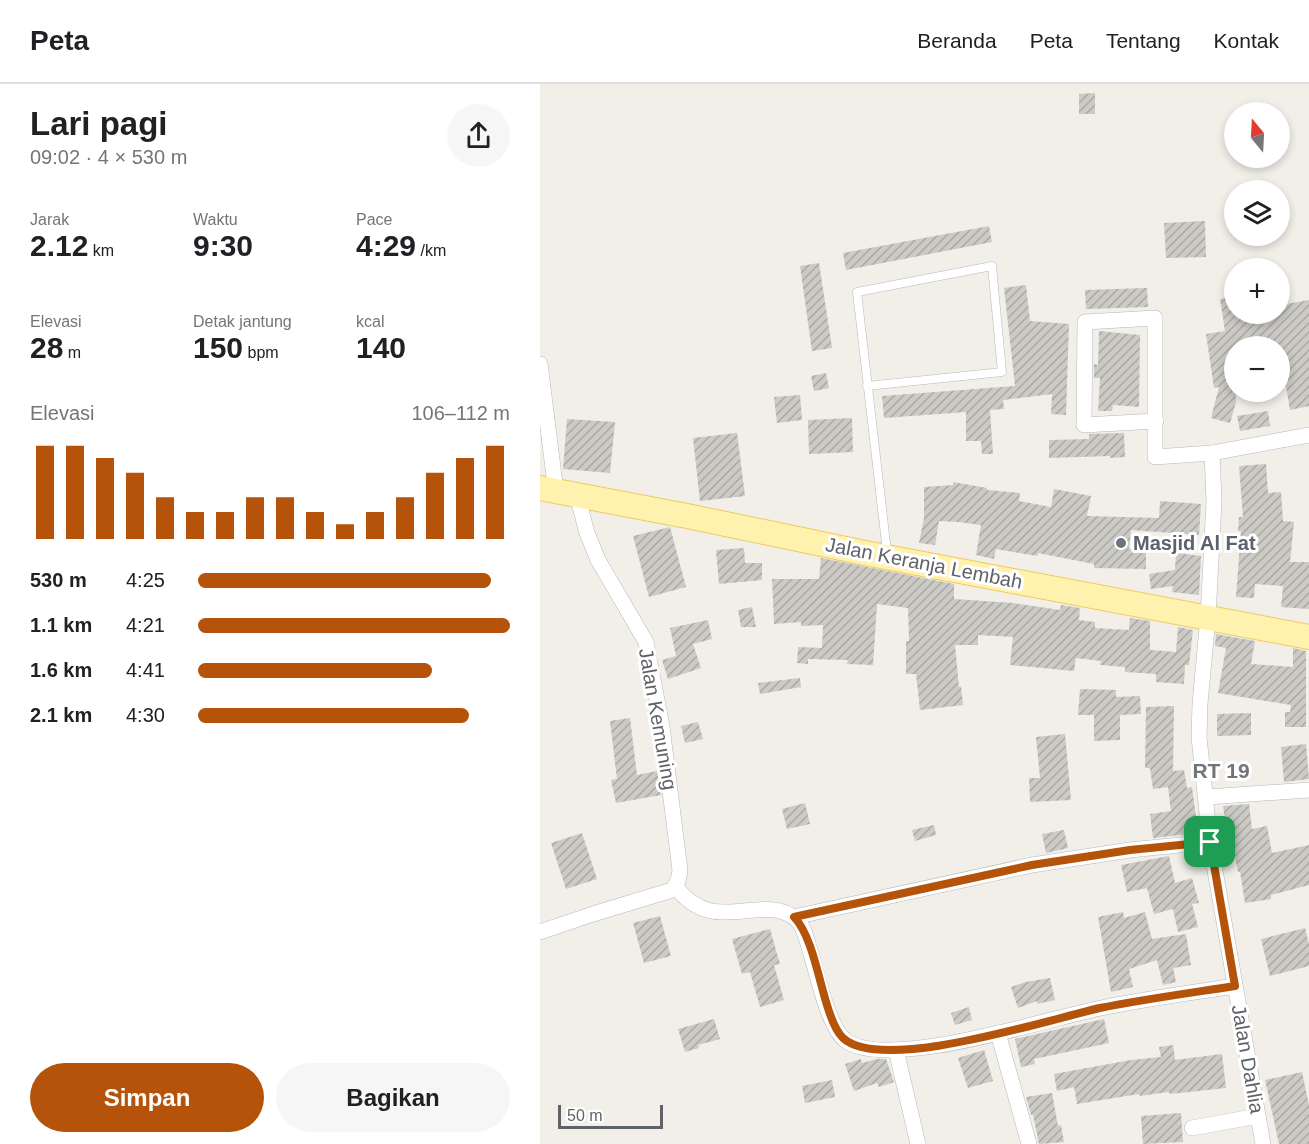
<!DOCTYPE html>
<html lang="id">
<head>
<meta charset="utf-8">
<style>
	:root { --surface:#fff; --page:#f6f6f6; --text:#202124; --muted:#757577; --line:#e0e0e0; --accent:#b45309 }
	body { margin:0; font-family:Arial,sans-serif; background:var(--page); color:var(--text); height:100vh; display:flex; flex-direction:column; font-size:22px; white-space:nowrap }
	* { box-sizing:border-box; margin:0 }
	p { font-size:20px; color:var(--muted) }
	.icon { flex:none; width:33px; height:33px; fill:none; stroke:currentColor; stroke-width:2; stroke-linecap:round; stroke-linejoin:round }
	.map { position:relative; flex:1; overflow:hidden }
	.panel { display:flex; flex-direction:column; background:var(--surface); width:540px }
	.panel>* { flex:none }
	.needle { width:39px; rotate:342deg }
	.buttons { position:absolute; left:684px; top:18px; display:grid; gap:12px }
	.buttons a { display:grid; place-items:center; width:66px; height:66px; border-radius:50%; background:var(--surface); box-shadow:0 3px 9px #0003; font-size:30px }
	.scale { position:absolute; left:18px; bottom:15px; width:105px; box-sizing:border-box; padding-left:6px; border:3px solid #5f6368; border-top:0; font-size:16px; line-height:21px; white-space:nowrap; color:#5f6368; -webkit-text-stroke:4px #fff; paint-order:stroke }
	.pin { position:absolute; display:grid; place-items:center; width:51px; height:51px; color:#fff; margin:-26px; border-radius:12px; box-shadow:0 3px 9px #0006 }
	.round { display:grid; place-items:center; flex:none; width:63px; height:63px; border-radius:32px; background:var(--page) }
	.summary { display:flex; align-items:center; justify-content:space-between; height:102px; padding:0 30px }
	h1 { font-size:33px; font-weight:700; line-height:45px }
	.stats { display:grid; grid-template-columns:repeat(3,1fr); gap:9px; height:102px; padding:6px 30px }
	.stats div { display:grid; align-content:center }
	.stats b { font-size:30px; font-weight:700 }
	.stats small { font-size:16px; font-weight:400 }
	.stats p { font-size:16px }
	.chart { height:168px; padding:12px 30px }
	.chart p { display:flex; justify-content:space-between }
	.chart svg { width:100%; height:108px; margin-top:6px; stroke:var(--accent); stroke-width:6 }
	.cta { display:flex; gap:12px; margin-top:auto; padding:12px 30px }
	.cta a { flex:1; height:69px; border-radius:36px; background:var(--accent); color:#fff; font-size:24px; font-weight:700; line-height:69px; text-align:center }
	.cta a+a { background:var(--page); color:var(--text) }
	ul { padding:0 30px; list-style:none; font-size:20px }
	li { display:grid; grid-template-columns:96px 72px 1fr; align-items:center; height:45px }
	li i { height:15px; border-radius:8px; background:var(--accent) }
	header { display:flex; align-items:center; gap:36px; box-sizing:border-box; height:84px; padding:0 30px; background:var(--surface); border-bottom:2px solid var(--line) }
	header strong { font-size:28px }
	nav { display:flex; gap:33px; margin-inline-start:auto; font-size:21px }
	main { display:flex; flex:1; min-height:0 }
	.map>svg:first-child { display:block }
	.building { fill:url(#building-hatch) }
	.lines { fill:none; stroke-linecap:round; stroke-linejoin:round }
	.lane-casing { stroke:#b5b8bc; stroke-width:9 }
	.street-casing { stroke:#b5b8bc; stroke-width:16 }
	.primary-casing { stroke:#f2c960; stroke-width:26 }
	.lane { stroke:#fff; stroke-width:8 }
	.street { stroke:#fff; stroke-width:15 }
	.primary { stroke:#fff2af; stroke-width:24 }
	.route-casing { stroke:#fff; stroke-width:12 }
	.route { stroke:#b45309; stroke-width:8 }
	.worship-dot { fill:#6b7280; stroke:#fff; stroke-width:2 }
	.labels { text-anchor:middle; stroke-width:6; stroke-linejoin:round; paint-order:stroke }
	.worship-label { font-size:20px; font-weight:bold; fill:#5b616d; stroke:#fff; text-anchor:start }
	.street-label { font-size:20px; fill:#5f6368; stroke:#fff }
	.neighbourhood-label { font-size:21px; font-weight:bold; fill:#70757a; stroke:#fff }
</style>
</head>
<body>
<header>
<strong>Peta</strong>
<nav><a>Beranda</a><a>Peta</a><a>Tentang</a><a>Kontak</a></nav>
</header>
<main>
<section class="panel">
<div class="summary"><div><h1>Lari pagi</h1><p>09:02 · 4 × 530 m</p></div><a class="round"><svg class="icon" aria-label="share" viewBox="0 0 24 24"><path d="M12 15V3M7 8l5-5 5 5M5 13v7h14v-7"/></svg></a></div>
<div class="stats">
<div><p>Jarak</p><b>2.12<small> km</small></b></div>
<div><p>Waktu</p><b>9:30</b></div>
<div><p>Pace</p><b>4:29<small> /km</small></b></div>
</div>
<div class="stats">
<div><p>Elevasi</p><b>28<small> m</small></b></div>
<div><p>Detak jantung</p><b>150<small> bpm</small></b></div>
<div><p>kcal</p><b>140</b></div>
</div>
<div class="chart"><p><span>Elevasi</span>106–112 m</p>
<svg viewBox="0 0 160 44" preserveAspectRatio="none"><path d="M5 44V6M15 44V6M25 44V11M35 44V17M45 44V27M55 44V33M65 44V33M75 44V27M85 44V27M95 44V33M105 44V38M115 44V33M125 44V27M135 44V17M145 44V11M155 44V6"/></svg>
</div>
<ul>
<li><b>530 m</b>4:25<i style="width:94%"></i></li>
<li><b>1.1 km</b>4:21<i style="width:100%"></i></li>
<li><b>1.6 km</b>4:41<i style="width:75%"></i></li>
<li><b>2.1 km</b>4:30<i style="width:87%"></i></li>
</ul>
<div class="cta"><a>Simpan</a><a>Bagikan</a></div>
</section>
<div class="map">
<svg width="769" height="1060" viewBox="0 0 769 1060">
	<defs>
		<pattern id="building-hatch" width="6" height="6" patternUnits="userSpaceOnUse" patternTransform="scale(1.5)"><rect width="6" height="6" fill="#cccac5"/><path d="M-1 1l2-2M0 6l6-6M5 7l2-2" fill="none" stroke="#a9a8a4"/></pattern>
	</defs>
	<rect width="100%" height="100%" fill="#f1efe8"/>
	<g class="building">
		<polygon points="555,9 555,30 539,30 539,10"/>
		<polygon points="665,137 666,173 626,174 624,139"/>
		<polygon points="449,142 452,158 306,186 303,169"/>
		<polygon points="279,179 292,264 272,267 260,182"/>
		<polygon points="486,201 490,237 529,240 526,331 511,330 512,310 463,316 464,325 450,326 453,370 442,370 441,357 426,357 426,328 344,334 342,312 475,302 464,204"/>
		<polygon points="607,204 608,223 546,225 545,206"/>
		<polygon points="694,213 694,230 740,230 740,221 769,216 769,322 750,326 739,261 694,262 696,318 690,339 671,334 679,303 674,304 666,250 685,247 680,215"/>
		<polygon points="559,247 600,251 599,323 573,321 572,327 558,327 560,294 554,294 554,280 558,281"/>
		<polygon points="286,289 289,304 274,307 271,292"/>
		<polygon points="260,311 262,336 237,339 234,313"/>
		<polygon points="728,327 730,342 700,347 697,332"/>
		<polygon points="312,334 313,368 269,370 268,336"/>
		<polygon points="27,335 75,338 70,389 23,385"/>
		<polygon points="197,349 205,412 160,417 153,354"/>
		<polygon points="584,349 585,373 570,374 570,372 509,374 509,356 549,355 549,350"/>
		<polygon points="726,380 728,409 741,408 743,437 754,438 750,478 769,478 769,525 741,523 743,502 715,500 714,514 696,513 701,447 698,447 699,433 703,433 699,382"/>
		<polygon points="413,398 447,404 447,406 480,409 479,417 511,423 514,405 551,412 547,432 619,434 620,417 661,420 659,451 591,446 589,465 606,466 606,485 554,484 554,480 498,469 497,472 456,465 454,475 436,471 441,441 418,438 399,437 395,461 379,459 384,434 384,403 413,401"/>
		<polygon points="130,443 146,503 109,513 93,452"/>
		<polygon points="204,464 205,479 222,479 222,496 179,500 176,466"/>
		<polygon points="636,469 661,472 659,511 632,508 633,502 611,505 609,490 635,486"/>
		<polygon points="281,474 414,500 414,515 473,519 520,526 521,521 540,524 539,536 555,538 555,544 589,546 590,534 610,537 610,566 636,568 638,543 653,546 649,581 645,581 644,600 616,598 616,590 585,588 585,583 560,581 561,577 536,574 534,587 470,581 473,553 438,551 438,561 415,561 419,603 421,602 423,621 380,626 376,590 366,590 366,557 369,557 368,524 337,520 333,581 307,580 308,576 268,575 268,580 257,579 258,563 282,564 283,541 261,542 261,538 234,540 232,495 279,495"/>
		<polygon points="212,523 216,543 201,543 198,526"/>
		<polygon points="168,536 172,555 153,560 161,584 128,595 122,576 136,572 130,544"/>
		<polygon points="676,550 715,557 711,580 753,583 753,564 766,567 766,643 745,643 745,628 750,628 751,621 678,609 686,564 675,562"/>
		<polygon points="260,594 261,603 220,610 218,599"/>
		<polygon points="540,605 576,606 576,613 600,612 601,630 580,631 580,656 554,657 554,631 538,631"/>
		<polygon points="634,622 633,687 644,686 647,704 652,703 658,749 613,754 610,730 631,727 628,703 613,705 610,684 605,684 606,623"/>
		<polygon points="711,629 711,651 677,652 677,630"/>
		<polygon points="90,634 97,691 117,687 121,711 76,719 71,696 77,695 70,637"/>
		<polygon points="158,638 163,655 145,659 141,642"/>
		<polygon points="525,650 531,716 490,718 489,694 500,694 496,653"/>
		<polygon points="766,660 769,695 744,698 741,663"/>
		<polygon points="265,719 270,740 247,745 242,725"/>
		<polygon points="709,720 712,745 727,742 732,769 769,761 769,801 731,811 731,815 705,819 700,788 698,788 688,740 686,741 683,722"/>
		<polygon points="394,741 396,751 375,757 372,746"/>
		<polygon points="524,746 528,764 506,769 502,750"/>
		<polygon points="42,749 57,795 26,805 11,759"/>
		<polygon points="629,772 635,799 652,794 659,819 652,820 658,843 638,848 633,825 614,830 607,804 587,808 581,781"/>
		<polygon points="583,828 584,834 605,828 612,855 646,850 651,881 633,884 636,898 623,901 617,876 589,885 593,903 571,908 558,833"/>
		<polygon points="120,832 131,872 104,879 93,839"/>
		<polygon points="765,844 769,860 769,882 730,892 721,855"/>
		<polygon points="230,845 240,880 234,881 244,916 220,923 210,888 202,890 192,855"/>
		<polygon points="510,894 515,916 497,920 497,917 478,924 471,903 486,898"/>
		<polygon points="429,923 432,936 415,941 411,929"/>
		<polygon points="174,935 180,955 158,961 159,964 145,968 138,945"/>
		<polygon points="564,935 569,959 494,975 495,980 481,983 475,955"/>
		<polygon points="633,961 635,976 682,970 686,1004 630,1010 629,1008 600,1012 599,1010 537,1020 534,1003 517,1007 514,990 591,976 621,973 619,963"/>
		<polygon points="444,966 453,997 428,1004 418,974"/>
		<polygon points="321,975 322,979 337,975 346,975 354,998 339,1003 337,999 314,1007 305,980"/>
		<polygon points="762,988 769,1021 769,1060 739,1060 725,996"/>
		<polygon points="292,996 295,1013 265,1019 262,1002"/>
		<polygon points="512,1009 518,1042 521,1041 524,1058 499,1060 493,1031 491,1031 486,1013"/>
		<polygon points="641,1029 643,1058 603,1060 601,1032"/>
	</g>
	<g class="lines">
		<g class="lane-casing">
			<polyline id="lane" points="327,302 462,288 452,182 317,208 347,468"/>
		</g>
		<g class="street-casing">
			<g id="street">
				<polyline points="0,280 16,408"/>
				<polyline points="616,337 544,341 545,238 615,234 615,373 672,369"/>
				<polyline points="667,713 769,706"/>
				<path d="M136 803C174 854 222 807 256 835 264 842 266 853 269 863 276 885 288 943 305 956 346 988 509 934 561 924 605 915 650 909 695 902"/>
				<polyline points="254,833 492,781 590,766 670,758"/>
				<polyline points="0,848 53,830 132,806 138,797 140,786 122,643 106,558 58,476 47,449 37,411"/>
				<polyline points="458,949 489,1060"/>
				<polyline points="356,966 378,1060"/>
				<polyline points="652,1044 718,1032"/>
				<polyline points="723,1060 670,758 659,653 660,620 668,533 674,417 672,369 769,351"/>
			</g>
		</g>
		<g class="primary-casing">
			<polyline id="primary" points="0,404 147,432 325,469 769,553"/>
		</g>
		<use href="#lane" class="lane"/>
		<use href="#street" class="street"/>
		<use href="#primary" class="primary"/>
	</g>
	<g class="lines">
		<g class="route-casing">
			<path id="route" d="M670 758 695 902C650 909 605 915 560 924 510 935 342 990 303 954 297 948 293 939 290 930 280 904 273 852 254 833L492 781 590 766Z"/>
		</g>
		<use href="#route" class="route"/>
	</g>
	<circle class="worship-dot" cx="581" cy="459" r="6"/>
	<g class="labels">
		<g class="worship-label">
			<text x="593" y="466">Masjid Al Fat</text>
		</g>
		<g class="street-label">
			<text transform="translate(384 479) rotate(11)" y="7">Jalan Keranja Lembah</text>
			<text transform="translate(118 635) rotate(80)" y="7">Jalan Kemuning</text>
			<text transform="translate(708 975) rotate(80)" y="7">Jalan Dahlia</text>
		</g>
		<g class="neighbourhood-label">
			<text x="681" y="694">RT 19</text>
		</g>
	</g>
</svg>
<div class="buttons">
<a><svg class="needle" viewBox="-14 -14 28 28"><path d="M0-13l5 13h-10z" fill="#e53935"/><path d="M0 13l5-13h-10z" fill="#757577"/></svg></a>
<a><svg class="icon" aria-label="layers" viewBox="0 0 24 24"><path d="M12 4l9 5-9 5-9-5zM3 14l9 5 9-5"/></svg></a>
<a>+</a>
<a>−</a>
</div>
<div class="scale">50 m</div>
<div class="pin" style="left:670px;top:758px;background:#1e9e55"><svg class="icon" aria-label="arrive" viewBox="0 0 24 24"><path d="M6 21V4h12l-3 4 3 4H6"/></svg></div>
</div>
</main>
</body>
</html>
